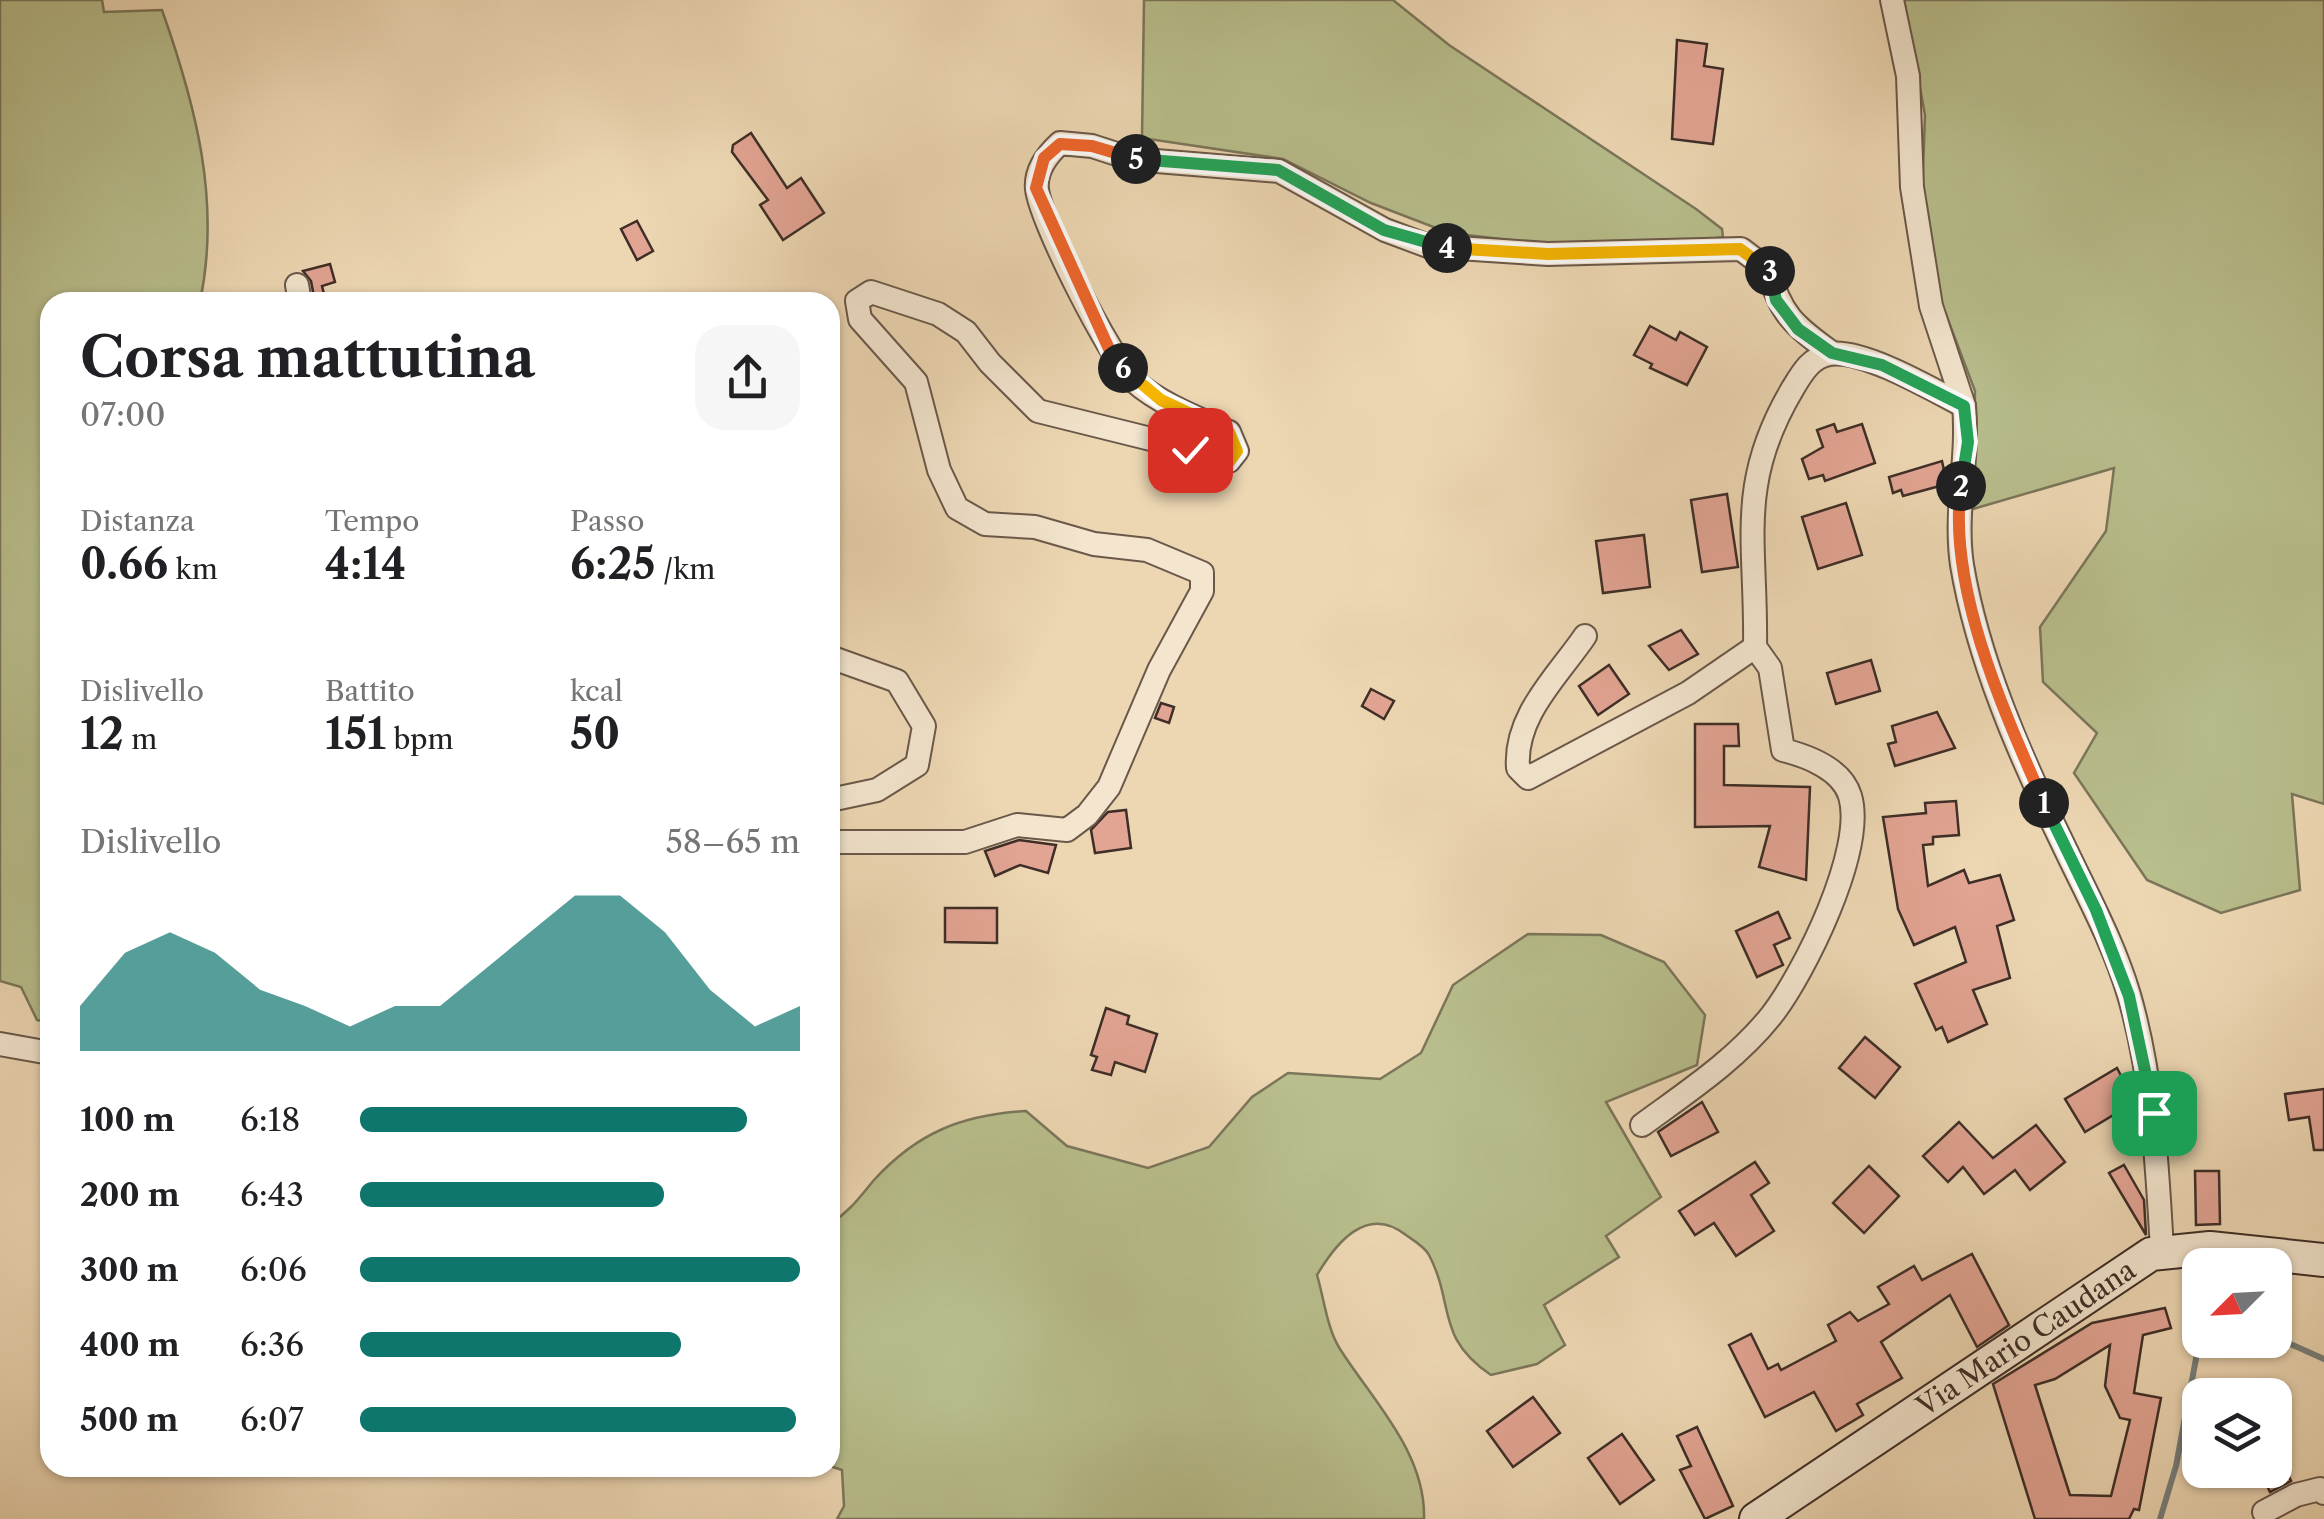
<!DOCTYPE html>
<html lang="it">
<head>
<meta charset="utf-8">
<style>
	:root { --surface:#fff; --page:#f6f6f6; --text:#202124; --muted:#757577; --accent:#0f766e }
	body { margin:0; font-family:"Libre Caslon Text",serif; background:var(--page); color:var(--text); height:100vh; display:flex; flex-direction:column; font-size:38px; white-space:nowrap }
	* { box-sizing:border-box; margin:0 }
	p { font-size:32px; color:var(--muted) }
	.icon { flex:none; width:55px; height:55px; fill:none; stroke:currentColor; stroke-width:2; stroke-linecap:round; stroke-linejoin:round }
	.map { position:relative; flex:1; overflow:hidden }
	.sheet { position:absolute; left:40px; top:292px; width:800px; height:1185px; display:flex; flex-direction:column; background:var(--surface); border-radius:30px; box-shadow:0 2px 8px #0004 }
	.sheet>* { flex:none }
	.needle { width:65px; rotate:246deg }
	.buttons { position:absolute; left:2182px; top:1248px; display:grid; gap:20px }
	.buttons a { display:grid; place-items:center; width:110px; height:110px; border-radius:20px; background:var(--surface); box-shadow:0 2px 8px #0004; font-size:50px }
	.pin { position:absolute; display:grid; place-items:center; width:85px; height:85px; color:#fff; margin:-42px; border-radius:20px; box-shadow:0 5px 15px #0006 }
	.km { position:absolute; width:50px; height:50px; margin:-25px; border-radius:50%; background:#222; color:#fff; font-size:28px; line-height:50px; text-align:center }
	.round { display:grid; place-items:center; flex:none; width:105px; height:105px; border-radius:30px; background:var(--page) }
	.headline { display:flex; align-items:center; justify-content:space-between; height:170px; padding:0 40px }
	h1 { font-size:55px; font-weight:800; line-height:75px }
	.metrics { display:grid; grid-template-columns:repeat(3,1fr); gap:15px; height:170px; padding:10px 40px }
	.metrics div { display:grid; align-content:center }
	.metrics b { font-size:42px; font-weight:800 }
	.metrics small { font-size:28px; font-weight:400 }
	.metrics p { font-size:28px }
	.chart { height:280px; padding:20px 40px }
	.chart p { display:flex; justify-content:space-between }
	.chart svg { width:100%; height:180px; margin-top:10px; fill:var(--accent); opacity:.7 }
	ul { padding:0 40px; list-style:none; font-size:32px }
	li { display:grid; grid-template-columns:160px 120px 1fr; align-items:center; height:75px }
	li i { height:25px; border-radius:12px; background:var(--accent) }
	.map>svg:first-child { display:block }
	.green { fill:#b8be8c; stroke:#7b765a; stroke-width:2.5 }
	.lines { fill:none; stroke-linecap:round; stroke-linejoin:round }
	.stream { stroke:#77807d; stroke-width:6 }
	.building { fill:#e2a493; stroke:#3e2e27; stroke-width:2.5; fill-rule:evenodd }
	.street-casing { stroke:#6a584a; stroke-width:26 }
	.secondary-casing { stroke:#3e2e27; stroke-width:36 }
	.street { stroke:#f3e5ce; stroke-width:22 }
	.secondary { stroke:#f3e5ce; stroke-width:32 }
	.split-1-casing { stroke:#fff; stroke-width:20 }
	.split-2-casing { stroke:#fff; stroke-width:20 }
	.split-3-casing { stroke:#fff; stroke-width:20 }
	.split-4-casing { stroke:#fff; stroke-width:20 }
	.split-5-casing { stroke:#fff; stroke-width:20 }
	.split-6-casing { stroke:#fff; stroke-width:20 }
	.split-7-casing { stroke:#fff; stroke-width:20 }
	.split-1 { stroke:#22a559; stroke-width:12 }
	.split-2 { stroke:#f0652b; stroke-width:12 }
	.split-3 { stroke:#22a559; stroke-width:12 }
	.split-4 { stroke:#f5b400; stroke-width:12 }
	.split-5 { stroke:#22a559; stroke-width:12 }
	.split-6 { stroke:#f0652b; stroke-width:12 }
	.split-7 { stroke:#f5b400; stroke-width:12 }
	.labels { text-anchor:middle; stroke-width:9; stroke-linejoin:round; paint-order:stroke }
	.street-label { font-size:28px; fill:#3e2e27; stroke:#f3e5ce }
</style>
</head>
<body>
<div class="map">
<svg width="2324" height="1519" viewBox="0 0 2324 1519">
	<rect width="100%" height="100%" fill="#edd7b3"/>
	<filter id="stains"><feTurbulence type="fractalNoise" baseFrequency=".002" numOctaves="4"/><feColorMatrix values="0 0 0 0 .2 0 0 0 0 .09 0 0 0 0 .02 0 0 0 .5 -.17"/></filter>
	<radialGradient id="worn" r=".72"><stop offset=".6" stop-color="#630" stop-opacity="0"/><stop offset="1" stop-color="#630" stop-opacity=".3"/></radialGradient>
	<g class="green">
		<path d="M0 0H102L104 12 162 10C196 106 221 202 200 302H50V1023L37 1020 21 987 0 981Z"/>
		<polygon points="1144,0 1393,0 1449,45 1696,209 1722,229 1723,237 1624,253 1449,233 1371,203 1283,159 1142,138"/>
		<polygon points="1904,0 2324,0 2324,804 2292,794 2300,890 2221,913 2147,880 2074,773 2097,733 2043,682 2040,627 2106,531 2114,468 1973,509 1975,391 1936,288 1922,197 1925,115"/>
		<path d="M1528 934 1601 935 1664 962 1705 1015 1697 1065 1606 1102 1661 1197 1606 1236 1619 1257 1544 1305 1565 1345 1537 1364 1491 1375C1435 1337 1455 1305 1429 1255 1425 1247 1413 1240 1406 1235 1367 1204 1336 1243 1317 1275 1324 1298 1327 1329 1340 1349 1373 1401 1426 1453 1424 1519H837L844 1506 842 1470 830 1466V1224C850 1211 859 1198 874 1180 918 1132 962 1115 1026 1111L1067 1146 1148 1168 1209 1147 1252 1097 1288 1073 1380 1079 1421 1053 1453 985Z"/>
	</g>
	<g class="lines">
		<g class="stream">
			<polyline points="2275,1337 2324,1359"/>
			<polyline points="2160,1519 2176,1466 2198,1348 2207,1340"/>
		</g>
	</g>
	<g class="building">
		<polygon points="1677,40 1707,44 1704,66 1723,69 1713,144 1672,139"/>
		<polygon points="751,133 787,188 801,178 824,213 783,240 760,205 768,200 732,152 733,145"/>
		<polygon points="637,221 653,251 637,260 621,229"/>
		<polygon points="330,264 335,282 322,286 326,302 315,302 311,281 303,271"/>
		<polygon points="1650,326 1676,340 1680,332 1707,347 1687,385 1650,368 1652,364 1634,355"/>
		<polygon points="1834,424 1837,432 1862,424 1875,463 1825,481 1823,475 1809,479 1802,459 1823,447 1817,430"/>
		<polygon points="1942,461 1947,484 1903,496 1901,490 1893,493 1889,477"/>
		<polygon points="1727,494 1738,567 1702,572 1691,500"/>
		<polygon points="1846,503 1862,555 1818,569 1802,517"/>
		<polygon points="1644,535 1650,587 1603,593 1596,541"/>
		<polygon points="1681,630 1698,654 1669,670 1649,646"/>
		<polygon points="1871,660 1880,691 1836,704 1827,673"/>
		<polygon points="1609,665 1629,694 1598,715 1579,686"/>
		<polygon points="1371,689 1394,701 1384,719 1362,706"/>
		<polygon points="1161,703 1174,707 1169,723 1155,718"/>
		<polygon points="1937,712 1955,748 1895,766 1888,744 1896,742 1892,726"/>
		<polygon points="1695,724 1738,724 1739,746 1724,746 1724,785 1810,787 1806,880 1759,867 1770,826 1695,827"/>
		<polygon points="1956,801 1959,835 1933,837 1933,844 1923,845 1928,886 1964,870 1969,883 2000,875 2014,920 1997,926 2010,978 1973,990 1987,1024 1948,1042 1942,1027 1936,1030 1915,984 1966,962 1955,927 1914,945 1898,909 1883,817 1926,813 1925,803"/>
		<polygon points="1126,810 1131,848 1095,853 1091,830 1108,812"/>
		<polygon points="1019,840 1056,845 1048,873 1020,865 995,876 985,851"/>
		<polygon points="945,908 997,908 997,943 945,942"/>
		<polygon points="1778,912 1790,938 1774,945 1783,965 1757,977 1736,931"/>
		<polygon points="1106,1008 1129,1016 1127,1024 1157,1034 1145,1072 1115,1062 1111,1075 1092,1070 1097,1057 1091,1055"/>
		<polygon points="1865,1037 1900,1067 1875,1098 1839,1068"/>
		<polygon points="2117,1068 2135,1102 2085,1132 2065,1099"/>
		<polygon points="2324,1089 2324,1150 2314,1150 2309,1117 2289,1120 2285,1094"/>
		<polygon points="1702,1102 1718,1132 1671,1156 1658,1132"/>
		<polygon points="1959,1122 1993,1158 2036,1125 2065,1162 2030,1190 2015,1170 1984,1194 1963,1167 1948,1182 1923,1156"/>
		<polygon points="1755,1162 1769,1183 1751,1195 1774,1231 1736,1256 1714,1223 1695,1235 1679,1211"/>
		<polygon points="2124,1165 2144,1200 2146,1235 2109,1173"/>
		<polygon points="1869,1166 1899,1196 1864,1233 1833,1203"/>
		<polygon points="2195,1171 2219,1171 2220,1224 2196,1225"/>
		<polygon points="1972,1254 2009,1325 1977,1347 1950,1295 1881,1342 1902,1378 1857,1404 1863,1415 1836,1431 1814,1392 1765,1417 1729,1345 1751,1334 1768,1369 1778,1364 1781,1370 1836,1341 1828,1325 1850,1312 1858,1321 1889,1304 1878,1287 1914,1266 1922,1280"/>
		<path d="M2165 1308 2171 1328 2143 1335 2134 1393 2161 1398 2139 1510 2134 1509 2129 1519H2035L1993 1384 2092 1323ZM2110 1345 2105 1386 2120 1418 2130 1420 2111 1496 2070 1495 2035 1385 2055 1379Z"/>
		<polygon points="1533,1397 1560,1433 1513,1467 1487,1431"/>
		<polygon points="1697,1427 1733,1506 1705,1519 1680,1470 1691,1466 1677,1436"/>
		<polygon points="1622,1434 1654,1480 1620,1504 1588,1458"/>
		<polygon points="2282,1462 2291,1481 2270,1492 2260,1471 2275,1470"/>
	</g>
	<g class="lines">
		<g class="street-casing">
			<g id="street">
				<polyline points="1892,0 1908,76 1912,187 1931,306 1964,406"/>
				<polyline points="297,285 300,302"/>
				<path d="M1585 636C1557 677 1514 716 1518 768L1528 778 1688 693 1755 647C1757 543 1735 485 1793 388 1802 373 1811 357 1830 354 1862 348 1935 391 1964 406 1969 459 1954 512 1962 565 1978 660 2020 756 2062 842 2086 893 2113 941 2129 995 2153 1078 2157 1164 2162 1250"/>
				<polyline points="830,657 897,681 924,726 917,765 877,790 830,800"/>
				<path d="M830 842H965L1017 825 1067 830 1087 815 1109 787 1159 670 1202 591V573L1147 550 1094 544 1035 527 985 524 957 508 939 470 916 382 860 319 857 301 871 292 938 314 966 332 990 363 1038 411 1191 449 1209 463 1229 461 1237 451 1229 432C1197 418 1160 404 1134 381 1111 360 1040 220 1037 189 1035 170 1047 155 1060 143L1092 146 1132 159 1279 171 1385 230 1428 246 1548 254 1741 249 1769 270C1779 314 1796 327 1832 353"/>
				<polyline points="0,1044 50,1053"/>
				<path d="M1642 1125C1687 1092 1736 1060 1771 1016 1804 974 1866 849 1850 796 1842 769 1807 756 1783 750L1770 668 1755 647"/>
				<polyline points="2264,1512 2296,1495 2320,1489 2324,1493"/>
			</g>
		</g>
		<g class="secondary-casing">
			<g id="secondary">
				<path id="s1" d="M1756 1519 2151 1254 2210 1248 2324 1260"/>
			</g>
		</g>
		<use href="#street" class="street"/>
		<use href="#secondary" class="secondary"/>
	</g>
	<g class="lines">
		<g class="split-1-casing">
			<polyline id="split-1" points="2044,803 2096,910 2129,996 2154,1113"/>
		</g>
		<g class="split-2-casing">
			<path id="split-2" d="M1961 486C1947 587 2004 712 2044 803"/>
		</g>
		<g class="split-3-casing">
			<polyline id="split-3" points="1770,271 1776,300 1798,329 1832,353 1882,365 1964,406 1968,442 1961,486"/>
		</g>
		<g class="split-4-casing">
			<polyline id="split-4" points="1447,248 1548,254 1740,249 1770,271"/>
		</g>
		<g class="split-5-casing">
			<polyline id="split-5" points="1136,159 1278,170 1384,230 1447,248"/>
		</g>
		<g class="split-6-casing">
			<polyline id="split-6" points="1123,368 1110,351 1036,188 1044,158 1060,144 1092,146 1136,159"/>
		</g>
		<g class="split-7-casing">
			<polyline id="split-7" points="1123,368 1161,400 1229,432 1237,451 1229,462 1209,463 1190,450"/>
		</g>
		<use href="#split-1" class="split-1"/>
		<use href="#split-2" class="split-2"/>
		<use href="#split-3" class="split-3"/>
		<use href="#split-4" class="split-4"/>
		<use href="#split-5" class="split-5"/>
		<use href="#split-6" class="split-6"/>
		<use href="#split-7" class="split-7"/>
	</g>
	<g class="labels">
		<g class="street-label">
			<text dy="10" stroke="none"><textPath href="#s1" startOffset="325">Via Mario Caudana</textPath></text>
		</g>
	</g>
	<rect width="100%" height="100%" filter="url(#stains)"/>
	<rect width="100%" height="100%" fill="url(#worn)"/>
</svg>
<div class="buttons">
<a><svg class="needle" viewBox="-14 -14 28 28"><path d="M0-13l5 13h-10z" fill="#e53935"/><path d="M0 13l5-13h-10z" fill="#757577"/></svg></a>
<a><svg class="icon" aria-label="layers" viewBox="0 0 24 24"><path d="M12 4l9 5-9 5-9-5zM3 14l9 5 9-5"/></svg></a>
</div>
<div class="pin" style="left:2154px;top:1113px;background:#1e9e55"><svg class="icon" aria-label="arrive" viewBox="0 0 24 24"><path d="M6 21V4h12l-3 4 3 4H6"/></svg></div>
<div class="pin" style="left:1190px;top:450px;background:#d93025"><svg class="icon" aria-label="check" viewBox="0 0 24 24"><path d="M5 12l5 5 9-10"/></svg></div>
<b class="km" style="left:2044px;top:803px">1</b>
<b class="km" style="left:1961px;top:486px">2</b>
<b class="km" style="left:1770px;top:271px">3</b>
<b class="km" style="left:1447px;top:248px">4</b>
<b class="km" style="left:1136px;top:159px">5</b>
<b class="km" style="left:1123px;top:368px">6</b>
<section class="sheet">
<div class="headline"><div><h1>Corsa mattutina</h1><p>07:00</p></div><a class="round"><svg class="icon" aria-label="share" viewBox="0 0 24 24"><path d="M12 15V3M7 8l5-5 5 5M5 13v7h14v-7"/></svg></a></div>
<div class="metrics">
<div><p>Distanza</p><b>0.66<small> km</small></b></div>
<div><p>Tempo</p><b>4:14</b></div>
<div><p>Passo</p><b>6:25<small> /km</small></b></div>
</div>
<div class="metrics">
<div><p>Dislivello</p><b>12<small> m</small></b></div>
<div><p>Battito</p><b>151<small> bpm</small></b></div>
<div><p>kcal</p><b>50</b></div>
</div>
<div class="chart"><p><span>Dislivello</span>58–65 m</p>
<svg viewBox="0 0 160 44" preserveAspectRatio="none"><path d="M0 44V33L10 20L20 15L30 20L40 29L50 33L60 38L70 33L80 33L90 24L100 15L110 6L120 6L130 15L140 29L150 38L160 33V44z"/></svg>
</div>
<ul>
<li><b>100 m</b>6:18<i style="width:88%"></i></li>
<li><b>200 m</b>6:43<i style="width:69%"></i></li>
<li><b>300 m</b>6:06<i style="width:100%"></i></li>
<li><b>400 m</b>6:36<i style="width:73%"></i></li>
<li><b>500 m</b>6:07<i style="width:99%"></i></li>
</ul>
</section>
</div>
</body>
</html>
